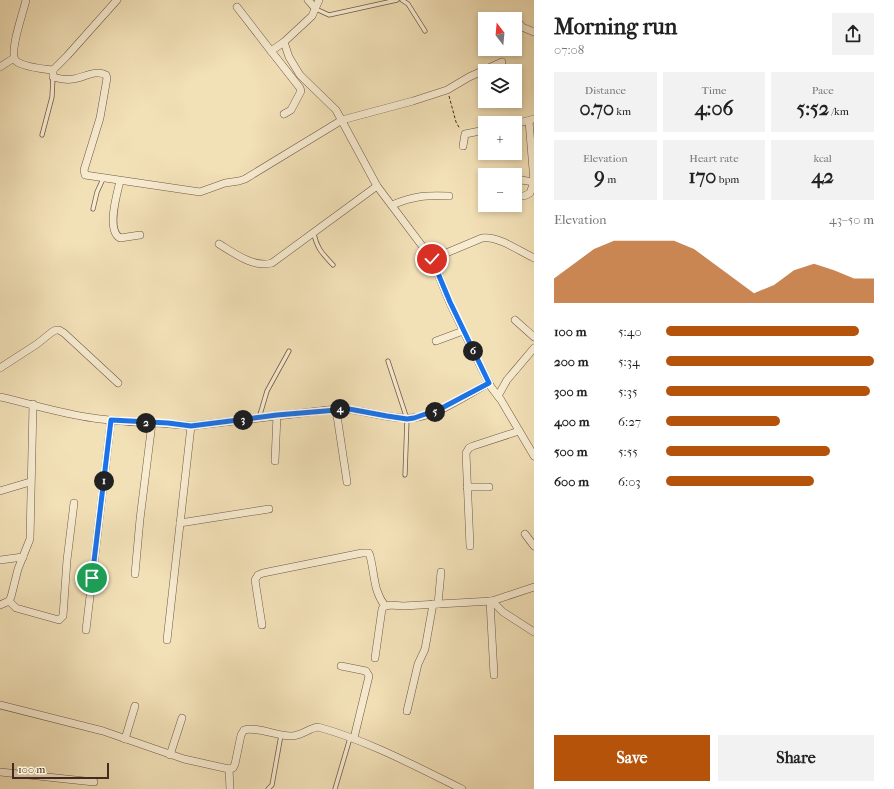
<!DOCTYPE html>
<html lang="en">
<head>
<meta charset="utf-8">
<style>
	:root { --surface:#fff; --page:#f2f2f2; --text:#222; --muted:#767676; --accent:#b45309 }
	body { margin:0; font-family:"IM FELL French Canon",serif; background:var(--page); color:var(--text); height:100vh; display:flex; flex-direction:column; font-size:15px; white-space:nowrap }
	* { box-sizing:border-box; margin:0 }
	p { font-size:13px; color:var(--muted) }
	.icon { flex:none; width:22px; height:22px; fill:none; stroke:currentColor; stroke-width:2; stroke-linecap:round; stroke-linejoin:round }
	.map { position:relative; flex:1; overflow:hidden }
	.details { display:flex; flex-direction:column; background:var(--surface); width:360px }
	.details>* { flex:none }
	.needle { width:26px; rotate:344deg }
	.controls { position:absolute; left:478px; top:12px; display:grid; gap:8px }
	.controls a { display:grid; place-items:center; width:44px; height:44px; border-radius:0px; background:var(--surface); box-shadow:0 2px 6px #0003; font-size:20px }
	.scale { position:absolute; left:12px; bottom:10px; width:97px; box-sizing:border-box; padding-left:4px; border:2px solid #432a20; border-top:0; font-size:11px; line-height:14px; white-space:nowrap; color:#432a20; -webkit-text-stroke:3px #f7ebd0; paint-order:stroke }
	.pin { position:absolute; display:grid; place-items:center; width:34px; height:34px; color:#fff; margin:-17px; border:2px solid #fff; border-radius:50%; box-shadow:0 1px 4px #0007 }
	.km { position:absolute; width:20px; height:20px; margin:-10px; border-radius:50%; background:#222; color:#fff; font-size:11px; line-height:20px; text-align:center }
	.round { display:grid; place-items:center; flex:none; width:42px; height:42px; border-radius:0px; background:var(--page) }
	.summary { display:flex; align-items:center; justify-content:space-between; height:68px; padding:0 20px }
	h1 { font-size:22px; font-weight:800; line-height:30px }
	.figures { display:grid; grid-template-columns:repeat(3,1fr); gap:6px; height:68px; padding:4px 20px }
	.figures div { display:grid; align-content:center; border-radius:0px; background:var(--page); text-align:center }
	.figures b { font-size:20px; font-weight:800 }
	.figures small { font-size:11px; font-weight:400 }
	.figures p { font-size:11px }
	.chart { height:112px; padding:8px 20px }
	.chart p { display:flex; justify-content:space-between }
	.chart svg { width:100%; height:72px; margin-top:4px; fill:var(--accent); opacity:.7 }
	.button { display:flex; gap:8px; margin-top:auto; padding:8px 20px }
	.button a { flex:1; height:46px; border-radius:0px; background:var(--accent); color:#fff; font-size:16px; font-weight:800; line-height:46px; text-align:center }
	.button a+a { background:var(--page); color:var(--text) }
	ul { padding:0 20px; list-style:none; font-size:13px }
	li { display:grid; grid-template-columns:64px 48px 1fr; align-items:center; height:30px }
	li i { height:10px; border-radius:5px; background:var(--accent) }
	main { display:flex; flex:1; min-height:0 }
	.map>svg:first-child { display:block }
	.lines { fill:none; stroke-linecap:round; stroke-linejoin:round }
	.lane-casing { stroke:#6f5846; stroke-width:5 }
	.street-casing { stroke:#6f5846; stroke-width:8 }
	.path { stroke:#432a20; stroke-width:1; stroke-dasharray:3 2; stroke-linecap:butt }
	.lane { stroke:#f7ebd0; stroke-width:3.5 }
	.street { stroke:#f7ebd0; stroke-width:7 }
	.route-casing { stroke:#fff; stroke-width:8 }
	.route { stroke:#1a73e8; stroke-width:5 }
</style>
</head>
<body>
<main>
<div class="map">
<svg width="534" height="789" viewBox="0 0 534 789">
	<rect width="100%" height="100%" fill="#f2e0b7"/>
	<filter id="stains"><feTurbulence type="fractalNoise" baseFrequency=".005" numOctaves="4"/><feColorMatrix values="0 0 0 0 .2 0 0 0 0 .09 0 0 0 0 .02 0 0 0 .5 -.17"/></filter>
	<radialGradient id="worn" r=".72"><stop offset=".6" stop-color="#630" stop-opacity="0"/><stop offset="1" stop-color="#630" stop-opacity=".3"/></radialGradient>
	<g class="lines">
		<g class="lane-casing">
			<g id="lane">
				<polyline points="402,0 408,4 425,31"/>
				<polyline points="316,9 329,15 397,0"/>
				<polyline points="42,135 52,97 53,77"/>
				<polyline points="93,209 97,192 103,179"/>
				<path d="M314 234C317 249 323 254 333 265"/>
				<polyline points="388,361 407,419 405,475"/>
				<polyline points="259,418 267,391 289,351"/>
				<polyline points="268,789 272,785 281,735"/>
				<polyline points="335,789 350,738"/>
			</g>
		</g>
		<g class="street-casing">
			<g id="street">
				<path d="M26 0C24 10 8 54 16 61 23 67 43 69 53 70L67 56 117 0"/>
				<polyline points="308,0 315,8"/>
				<polyline points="237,7 271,51 284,42 312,16 319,0"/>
				<polyline points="518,22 522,27 534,32"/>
				<polyline points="284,42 289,57 300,75 336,110 377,186 432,259 450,303 479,363 491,387 501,400 534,456"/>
				<polyline points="271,51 300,88 301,91 291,110 284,114"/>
				<polyline points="0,67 14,58"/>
				<path d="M53 70V77C60 79 67 80 73 79 83 78 96 69 106 75L107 78 100 118 84 170 85 175 200 192 225 183 239 181 245 179 342 120 413 101 447 90 469 77 502 62"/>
				<polyline points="515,124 534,119"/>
				<polyline points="463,146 465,134 485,130"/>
				<polyline points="515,179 534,182"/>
				<path d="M120 181C117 194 106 230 120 238L140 235"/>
				<polyline points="515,196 524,196 530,193 534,182 529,121"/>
				<path d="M392 205C414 196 425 195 449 196"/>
				<path d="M219 244C234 253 253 268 272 263L377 186"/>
				<path d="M432 259 482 238C499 236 519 251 534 258"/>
				<polyline points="515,320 534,337"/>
				<polyline points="436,341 463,331"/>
				<polyline points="0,368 37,344 52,332 56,330 59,330 64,333 118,383"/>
				<polyline points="498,396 507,380 534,348"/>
				<path d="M0 397C31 404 62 414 93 418 126 423 159 422 191 426L336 409C361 408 384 419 409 418 435 418 466 395 489 383"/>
				<polyline points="336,409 347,482"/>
				<polyline points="275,461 277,415"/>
				<polyline points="467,487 489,487"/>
				<polyline points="0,491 30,482"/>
				<polyline points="180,523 269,509"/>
				<polyline points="525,534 534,546"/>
				<polyline points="470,546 466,453 469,448 473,446 519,431"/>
				<polyline points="0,560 23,557"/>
				<polyline points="135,574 140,519 152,423"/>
				<polyline points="9,601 16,608 59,620 63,616 67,560 74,503"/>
				<polyline points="490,601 494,675"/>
				<polyline points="492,601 503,612 534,632"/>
				<polyline points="438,604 441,572"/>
				<polyline points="0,605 9,601 11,597 18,569 30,539 33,404"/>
				<path d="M262 625 255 580 258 575 263 573 362 553H369L370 556C375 575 373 590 385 606"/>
				<polyline points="86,630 111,420"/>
				<polyline points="167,640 191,426"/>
				<polyline points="375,658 382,609 385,606 391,605 403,606 492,601 534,587"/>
				<polyline points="341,666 366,671 369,676 354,738"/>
				<polyline points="0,705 103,731 184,759 229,769 230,789"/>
				<polyline points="407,711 418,664 425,649 433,604"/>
				<polyline points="125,739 135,706"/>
				<polyline points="170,755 182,718"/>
				<path d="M229 769 233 768 235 764 241 735 244 730C256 726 277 736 291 736 302 736 309 728 318 727 369 741 415 766 462 789"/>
				<polyline points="0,772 94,782"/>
			</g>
		</g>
		<polyline class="path" points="449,96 456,122 460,129"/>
		<use href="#lane" class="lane"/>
		<use href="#street" class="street"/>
	</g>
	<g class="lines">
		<g class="route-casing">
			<polyline id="route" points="92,578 111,420 168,423 191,426 277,415 349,409 387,416 407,419 414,418 440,409 489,383 450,302 432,259"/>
		</g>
		<use href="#route" class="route"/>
	</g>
	<rect width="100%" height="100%" filter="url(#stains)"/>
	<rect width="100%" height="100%" fill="url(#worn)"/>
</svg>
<div class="controls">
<a><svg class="needle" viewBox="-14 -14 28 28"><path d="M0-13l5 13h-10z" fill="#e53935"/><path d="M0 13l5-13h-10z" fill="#767676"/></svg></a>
<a><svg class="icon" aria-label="layers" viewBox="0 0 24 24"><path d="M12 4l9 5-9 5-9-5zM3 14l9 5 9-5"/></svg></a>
<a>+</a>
<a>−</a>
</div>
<div class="scale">100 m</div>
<div class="pin" style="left:92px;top:578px;background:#1e9e55"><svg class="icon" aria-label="arrive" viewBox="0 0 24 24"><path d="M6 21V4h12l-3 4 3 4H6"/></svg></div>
<div class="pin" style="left:432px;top:259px;background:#d93025"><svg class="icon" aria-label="check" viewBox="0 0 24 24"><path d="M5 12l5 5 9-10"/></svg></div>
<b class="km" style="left:104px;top:481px">1</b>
<b class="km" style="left:146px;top:423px">2</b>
<b class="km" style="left:243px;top:420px">3</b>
<b class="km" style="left:340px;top:409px">4</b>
<b class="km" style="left:435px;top:412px">5</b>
<b class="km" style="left:473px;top:351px">6</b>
</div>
<section class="details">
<div class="summary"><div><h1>Morning run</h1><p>07:08</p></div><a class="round"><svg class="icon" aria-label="share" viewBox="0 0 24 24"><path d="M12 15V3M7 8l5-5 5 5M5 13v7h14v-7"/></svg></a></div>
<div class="figures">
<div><p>Distance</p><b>0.70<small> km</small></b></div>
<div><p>Time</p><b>4:06</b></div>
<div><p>Pace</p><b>5:52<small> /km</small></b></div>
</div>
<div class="figures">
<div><p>Elevation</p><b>9<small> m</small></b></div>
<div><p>Heart rate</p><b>170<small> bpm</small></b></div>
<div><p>kcal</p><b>42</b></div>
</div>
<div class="chart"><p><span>Elevation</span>43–50 m</p>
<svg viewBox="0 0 160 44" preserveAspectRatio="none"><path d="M0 44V29L10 20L20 11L30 6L40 6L50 6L60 6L70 11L80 20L90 29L100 38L110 33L120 24L130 20L140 24L150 29L160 29V44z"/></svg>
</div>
<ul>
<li><b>100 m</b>5:40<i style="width:93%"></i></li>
<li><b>200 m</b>5:34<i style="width:100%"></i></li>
<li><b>300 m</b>5:35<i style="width:98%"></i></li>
<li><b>400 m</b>6:27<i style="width:55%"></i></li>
<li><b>500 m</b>5:55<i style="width:79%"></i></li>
<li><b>600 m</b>6:03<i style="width:71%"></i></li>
</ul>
<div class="button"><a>Save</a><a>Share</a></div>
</section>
</main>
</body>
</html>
